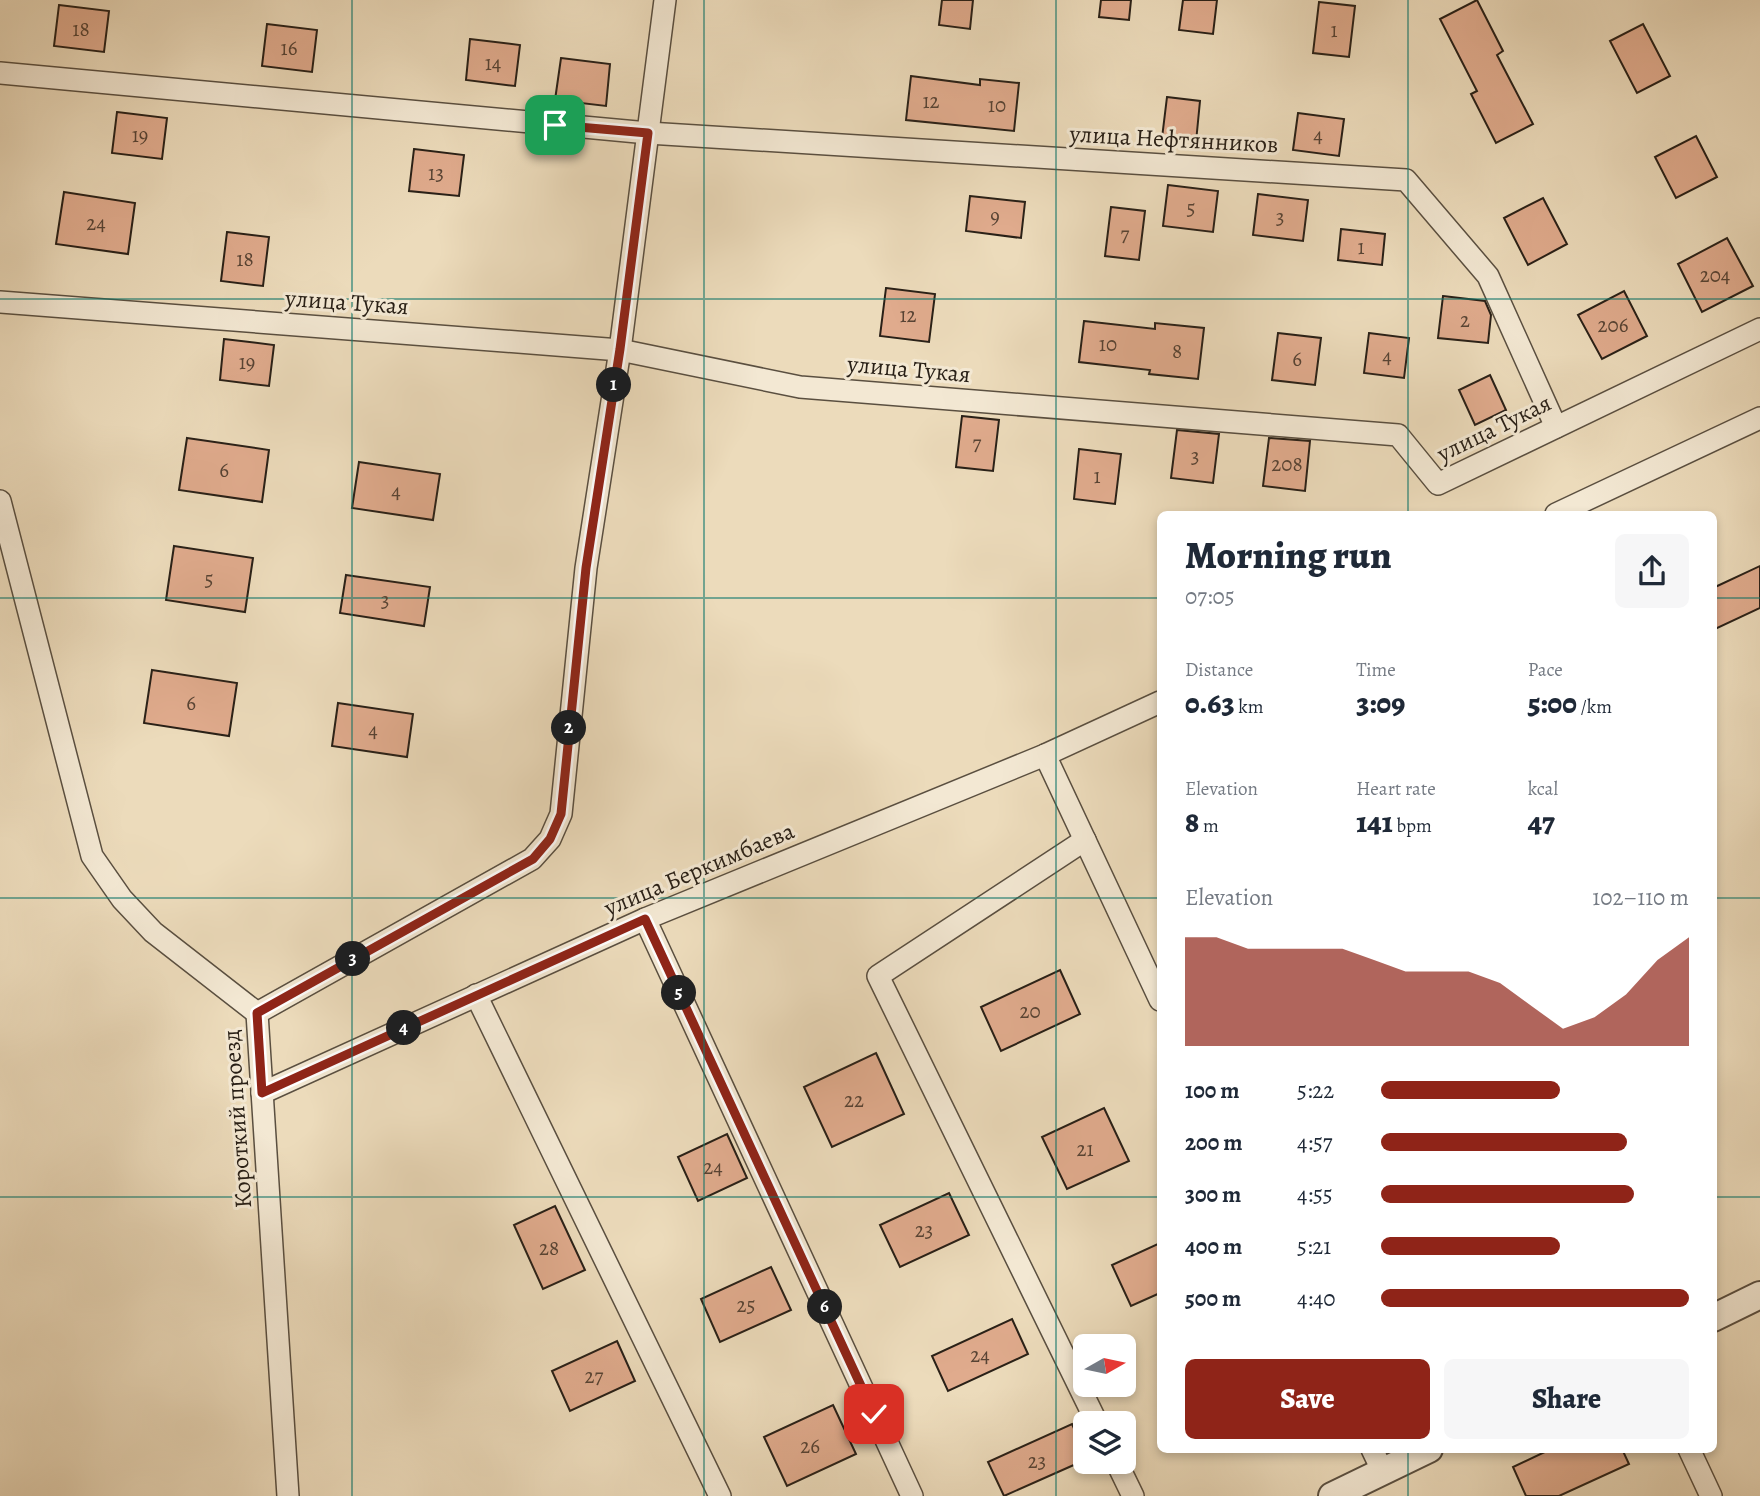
<!DOCTYPE html>
<html lang="en">
<head>
<meta charset="utf-8">
<style>
	:root { --surface:#fff; --page:#f6f6f7; --text:#1f2937; --muted:#747a83; --accent:#8f2418 }
	body { margin:0; font-family:Alegreya,serif; background:var(--page); color:var(--text); height:100vh; display:flex; flex-direction:column; font-size:26px; white-space:nowrap }
	* { box-sizing:border-box; margin:0 }
	p { font-size:23px; color:var(--muted) }
	.icon { flex:none; width:38px; height:38px; fill:none; stroke:currentColor; stroke-width:2; stroke-linecap:round; stroke-linejoin:round }
	.map { position:relative; flex:1; overflow:hidden }
	.drawer { position:absolute; left:1157px; top:511px; width:560px; height:942px; display:flex; flex-direction:column; background:var(--surface); border-radius:10px; box-shadow:0 4px 10px #0003 }
	.drawer>* { flex:none }
	.needle { width:46px; rotate:81deg }
	.fabs { position:absolute; left:1073px; top:1334px; display:grid; gap:14px }
	.fabs a { display:grid; place-items:center; width:63px; height:63px; border-radius:10px; background:var(--surface); box-shadow:0 4px 10px #0003; font-size:35px }
	.pin { position:absolute; display:grid; place-items:center; width:60px; height:60px; color:#fff; margin:-30px; border-radius:14px; box-shadow:0 4px 10px #0006 }
	.km { position:absolute; width:35px; height:35px; margin:-18px; border-radius:50%; background:#222; color:#fff; font-size:19px; line-height:35px; text-align:center }
	.round { display:grid; place-items:center; flex:none; width:74px; height:74px; border-radius:10px; background:var(--page) }
	.head { display:flex; align-items:center; justify-content:space-between; height:119px; padding:0 28px }
	h1 { font-size:38px; font-weight:800; line-height:52px }
	.metrics { display:grid; grid-template-columns:repeat(3,1fr); gap:10px; height:119px; padding:7px 28px }
	.metrics div { display:grid; align-content:center }
	.metrics b { font-size:30px; font-weight:800 }
	.metrics small { font-size:19px; font-weight:400 }
	.metrics p { font-size:19px }
	.chart { height:196px; padding:14px 28px }
	.chart p { display:flex; justify-content:space-between }
	.chart svg { width:100%; height:126px; margin-top:7px; fill:var(--accent); opacity:.7 }
	.cta { display:flex; gap:14px; margin-top:auto; padding:14px 28px }
	.cta a { flex:1; height:80px; border-radius:10px; background:var(--accent); color:#fff; font-size:28px; font-weight:800; line-height:80px; text-align:center }
	.cta a+a { background:var(--page); color:var(--text) }
	ul { padding:0 28px; list-style:none; font-size:23px }
	li { display:grid; grid-template-columns:112px 84px 1fr; align-items:center; height:52px }
	li i { height:18px; border-radius:9px; background:var(--accent) }
	.map>svg:first-child { display:block }
	.building { fill:#e0ab8d; stroke:#292017; stroke-width:2 }
	.lines { fill:none; stroke-linecap:round; stroke-linejoin:round }
	.minor-casing { stroke:#5a4f40; stroke-width:24 }
	.tertiary-casing { stroke:#5a4f40; stroke-width:30 }
	.minor { stroke:#f3e8d3; stroke-width:21 }
	.tertiary { stroke:#f3e8d3; stroke-width:26 }
	.route-casing { stroke:#fff; stroke-width:14 }
	.route { stroke:#8f2418; stroke-width:9 }
	.grid { fill:none; stroke:#0f766e; stroke-width:2; stroke-opacity:0.55 }
	.labels { text-anchor:middle; stroke-width:6; stroke-linejoin:round; paint-order:stroke }
	.number-label { font-size:21px; fill:#574334 }
	.street-label { font-size:24px; fill:#292017; stroke:#f3e8d3 }
</style>
</head>
<body>
<div class="map">
<svg width="1760" height="1496" viewBox="0 0 1760 1496">
	<rect width="100%" height="100%" fill="#ecdbbb"/>
	<filter id="stains"><feTurbulence type="fractalNoise" baseFrequency=".00286" numOctaves="4"/><feColorMatrix values="0 0 0 0 .2 0 0 0 0 .09 0 0 0 0 .02 0 0 0 .5 -.17"/></filter>
	<radialGradient id="worn" r=".72"><stop offset=".6" stop-color="#630" stop-opacity="0"/><stop offset="1" stop-color="#630" stop-opacity=".3"/></radialGradient>
	<g class="building">
		<polygon points="942,0 973,0 970,29 939,25"/>
		<polygon points="1101,0 1131,0 1129,20 1099,17"/>
		<polygon points="1183,0 1217,0 1213,34 1179,30"/>
		<polygon points="1477,0 1503,51 1497,55 1533,124 1496,143 1471,94 1477,91 1440,19"/>
		<polygon points="1319,2 1355,6 1349,57 1313,53"/>
		<polygon points="59,5 109,11 104,52 54,46"/>
		<polygon points="267,24 317,30 312,72 262,66"/>
		<polygon points="1643,24 1670,76 1637,93 1610,41"/>
		<polygon points="470,39 520,45 515,86 466,80"/>
		<polygon points="561,58 610,64 606,106 555,100"/>
		<polygon points="911,76 980,85 980,79 1019,83 1014,131 906,120"/>
		<polygon points="1167,97 1200,101 1196,142 1162,138"/>
		<polygon points="117,112 167,118 162,159 112,153"/>
		<polygon points="1298,113 1344,119 1339,156 1293,150"/>
		<polygon points="1696,136 1717,177 1676,198 1655,157"/>
		<polygon points="414,149 464,155 459,196 409,191"/>
		<polygon points="1168,185 1218,191 1213,232 1163,226"/>
		<polygon points="64,192 135,203 128,254 56,244"/>
		<polygon points="1258,194 1308,200 1303,241 1253,235"/>
		<polygon points="970,196 1025,202 1021,238 966,231"/>
		<polygon points="1543,198 1567,244 1528,265 1504,218"/>
		<polygon points="1111,207 1145,211 1139,260 1105,256"/>
		<polygon points="1341,229 1385,234 1382,265 1338,260"/>
		<polygon points="227,232 269,237 263,286 221,281"/>
		<polygon points="1727,238 1753,286 1702,312 1678,264"/>
		<polygon points="886,288 935,294 929,342 880,336"/>
		<polygon points="1624,291 1647,336 1602,359 1578,315"/>
		<polygon points="1443,296 1485,301 1491,315 1488,343 1438,338"/>
		<polygon points="1084,321 1155,329 1155,323 1204,328 1198,379 1149,374 1150,370 1079,362"/>
		<polygon points="1278,333 1321,338 1315,385 1272,380"/>
		<polygon points="1369,333 1409,338 1404,378 1364,373"/>
		<polygon points="224,339 274,345 269,386 220,380"/>
		<polygon points="1490,375 1506,410 1475,425 1459,390"/>
		<polygon points="962,416 999,420 993,471 956,467"/>
		<polygon points="1177,430 1219,434 1213,483 1171,478"/>
		<polygon points="187,438 269,450 262,502 179,490"/>
		<polygon points="1269,438 1310,441 1305,491 1263,486"/>
		<polygon points="1079,449 1121,454 1115,504 1074,499"/>
		<polygon points="359,462 440,474 433,520 352,508"/>
		<polygon points="174,546 253,558 245,612 166,600"/>
		<polygon points="1760,566 1760,608 1713,630 1713,588"/>
		<polygon points="346,575 430,587 424,626 340,613"/>
		<polygon points="152,670 237,683 229,736 144,723"/>
		<polygon points="338,703 413,714 407,757 332,746"/>
		<polygon points="1060,970 1080,1014 1001,1051 981,1007"/>
		<polygon points="876,1053 904,1114 832,1147 804,1087"/>
		<polygon points="1104,1108 1129,1161 1067,1189 1042,1137"/>
		<polygon points="727,1134 747,1178 698,1201 678,1157"/>
		<polygon points="949,1193 969,1235 900,1267 880,1225"/>
		<polygon points="555,1206 585,1270 543,1289 514,1225"/>
		<polygon points="1160,1243 1160,1293 1131,1306 1112,1265"/>
		<polygon points="771,1267 791,1310 720,1342 701,1299"/>
		<polygon points="1012,1319 1028,1354 948,1391 932,1356"/>
		<polygon points="617,1341 635,1381 570,1411 552,1371"/>
		<polygon points="833,1405 856,1454 787,1486 764,1437"/>
		<polygon points="1072,1424 1085,1453 1085,1460 1004,1496 988,1462"/>
		<polygon points="1551,1449 1622,1449 1629,1464 1559,1496 1526,1496 1513,1467"/>
	</g>
	<g class="lines">
		<g class="minor-casing">
			<g id="minor">
				<polyline points="0,73 648,133 1406,180 1488,276 1556,427"/>
				<polyline points="0,302 620,350 800,387 1398,435 1438,484 1760,329"/>
				<polyline points="0,501 92,856 122,899 153,932 257,1013"/>
				<polyline points="1556,514 1760,418"/>
				<polyline points="1045,755 1160,1000"/>
				<polyline points="1085,840 878,976 1097,1423"/>
				<polyline points="645,919 912,1496"/>
				<polyline points="476,995 720,1496"/>
				<polyline points="262,1093 645,919 1045,755 1160,702"/>
				<polyline points="1372,1449 1382,1470"/>
				<polyline points="1689,1449 1711,1496"/>
				<polyline points="1116,1461 1133,1496"/>
				<polyline points="288,1496 257,1013 532,859 550,839 561,814 586,568 620,350 665,0"/>
			</g>
		</g>
		<g class="tertiary-casing">
			<g id="tertiary">
				<polyline points="1713,1318 1760,1295"/>
				<polyline points="1332,1496 1429,1449"/>
			</g>
		</g>
		<use href="#minor" class="minor"/>
		<use href="#tertiary" class="tertiary"/>
	</g>
	<g class="lines">
		<g class="route-casing">
			<polyline id="route" points="555,125 648,133 620,349 586,568 561,814 550,839 533,859 257,1013 262,1093 645,919 874,1414"/>
		</g>
		<use href="#route" class="route"/>
	</g>
	<path class="grid" d="M352 0V1496M704 0V1496M1056 0V1496M1408 0V514M0 299H1760M0 598H1160M1713 598H1760M0 898H1160M1713 898H1760M0 1197H1160M1713 1197H1760M1408 1449V1496"/>
	<g class="labels">
		<g class="number-label">
			<text x="81" y="36">18</text>
			<text x="1334" y="37">1</text>
			<text x="289" y="55">16</text>
			<text x="493" y="70">14</text>
			<text x="931" y="108">12</text>
			<text x="997" y="112">10</text>
			<text x="140" y="142">19</text>
			<text x="1318" y="142">4</text>
			<text x="436" y="180">13</text>
			<text x="1191" y="215">5</text>
			<text x="995" y="223">9</text>
			<text x="1280" y="224">3</text>
			<text x="96" y="230">24</text>
			<text x="1125" y="241">7</text>
			<text x="1361" y="254">1</text>
			<text x="245" y="266">18</text>
			<text x="1715" y="282">204</text>
			<text x="908" y="322">12</text>
			<text x="1465" y="327">2</text>
			<text x="1613" y="332">206</text>
			<text x="1108" y="351">10</text>
			<text x="1177" y="358">8</text>
			<text x="1387" y="363">4</text>
			<text x="1297" y="366">6</text>
			<text x="247" y="369">19</text>
			<text x="977" y="450">7</text>
			<text x="1195" y="463">3</text>
			<text x="1287" y="471">208</text>
			<text x="224" y="477">6</text>
			<text x="1097" y="483">1</text>
			<text x="396" y="498">4</text>
			<text x="209" y="586">5</text>
			<text x="385" y="607">3</text>
			<text x="191" y="710">6</text>
			<text x="373" y="737">4</text>
			<text x="1030" y="1018">20</text>
			<text x="854" y="1107">22</text>
			<text x="1085" y="1156">21</text>
			<text x="713" y="1174">24</text>
			<text x="924" y="1237">23</text>
			<text x="549" y="1255">28</text>
			<text x="746" y="1312">25</text>
			<text x="980" y="1362">24</text>
			<text x="594" y="1383">27</text>
			<text x="810" y="1453">26</text>
			<text x="1037" y="1468">23</text>
		</g>
		<g class="street-label">
			<text transform="translate(1174 139) rotate(3)" y="8">улица Нефтянников</text>
			<text transform="translate(347 302) rotate(4)" y="8">улица Тукая</text>
			<text transform="translate(909 369) rotate(5)" y="8">улица Тукая</text>
			<text transform="translate(1494 428) rotate(-26)" y="8">улица Тукая</text>
			<text transform="translate(699 869) rotate(-23)" y="8">улица Беркимбаева</text>
			<text transform="translate(237 1119) rotate(-94)" y="8">Короткий проезд</text>
		</g>
	</g>
	<rect width="100%" height="100%" filter="url(#stains)"/>
	<rect width="100%" height="100%" fill="url(#worn)"/>
</svg>
<div class="fabs">
<a><svg class="needle" viewBox="-14 -14 28 28"><path d="M0-13l5 13h-10z" fill="#e53935"/><path d="M0 13l5-13h-10z" fill="#747a83"/></svg></a>
<a><svg class="icon" aria-label="layers" viewBox="0 0 24 24"><path d="M12 4l9 5-9 5-9-5zM3 14l9 5 9-5"/></svg></a>
</div>
<div class="pin" style="left:555px;top:125px;background:#1e9e55"><svg class="icon" aria-label="arrive" viewBox="0 0 24 24"><path d="M6 21V4h12l-3 4 3 4H6"/></svg></div>
<div class="pin" style="left:874px;top:1414px;background:#d93025"><svg class="icon" aria-label="check" viewBox="0 0 24 24"><path d="M5 12l5 5 9-10"/></svg></div>
<b class="km" style="left:614px;top:385px">1</b>
<b class="km" style="left:569px;top:728px">2</b>
<b class="km" style="left:353px;top:959px">3</b>
<b class="km" style="left:404px;top:1028px">4</b>
<b class="km" style="left:679px;top:993px">5</b>
<b class="km" style="left:825px;top:1307px">6</b>
<section class="drawer">
<div class="head"><div><h1>Morning run</h1><p>07:05</p></div><a class="round"><svg class="icon" aria-label="share" viewBox="0 0 24 24"><path d="M12 15V3M7 8l5-5 5 5M5 13v7h14v-7"/></svg></a></div>
<div class="metrics">
<div><p>Distance</p><b>0.63<small> km</small></b></div>
<div><p>Time</p><b>3:09</b></div>
<div><p>Pace</p><b>5:00<small> /km</small></b></div>
</div>
<div class="metrics">
<div><p>Elevation</p><b>8<small> m</small></b></div>
<div><p>Heart rate</p><b>141<small> bpm</small></b></div>
<div><p>kcal</p><b>47</b></div>
</div>
<div class="chart"><p><span>Elevation</span>102–110 m</p>
<svg viewBox="0 0 160 44" preserveAspectRatio="none"><path d="M0 44V6L10 6L20 10L30 10L40 10L50 10L60 14L70 18L80 18L90 18L100 22L110 30L120 38L130 34L140 26L150 14L160 6V44z"/></svg>
</div>
<ul>
<li><b>100 m</b>5:22<i style="width:58%"></i></li>
<li><b>200 m</b>4:57<i style="width:80%"></i></li>
<li><b>300 m</b>4:55<i style="width:82%"></i></li>
<li><b>400 m</b>5:21<i style="width:58%"></i></li>
<li><b>500 m</b>4:40<i style="width:100%"></i></li>
</ul>
<div class="cta"><a>Save</a><a>Share</a></div>
</section>
</div>
</body>
</html>
